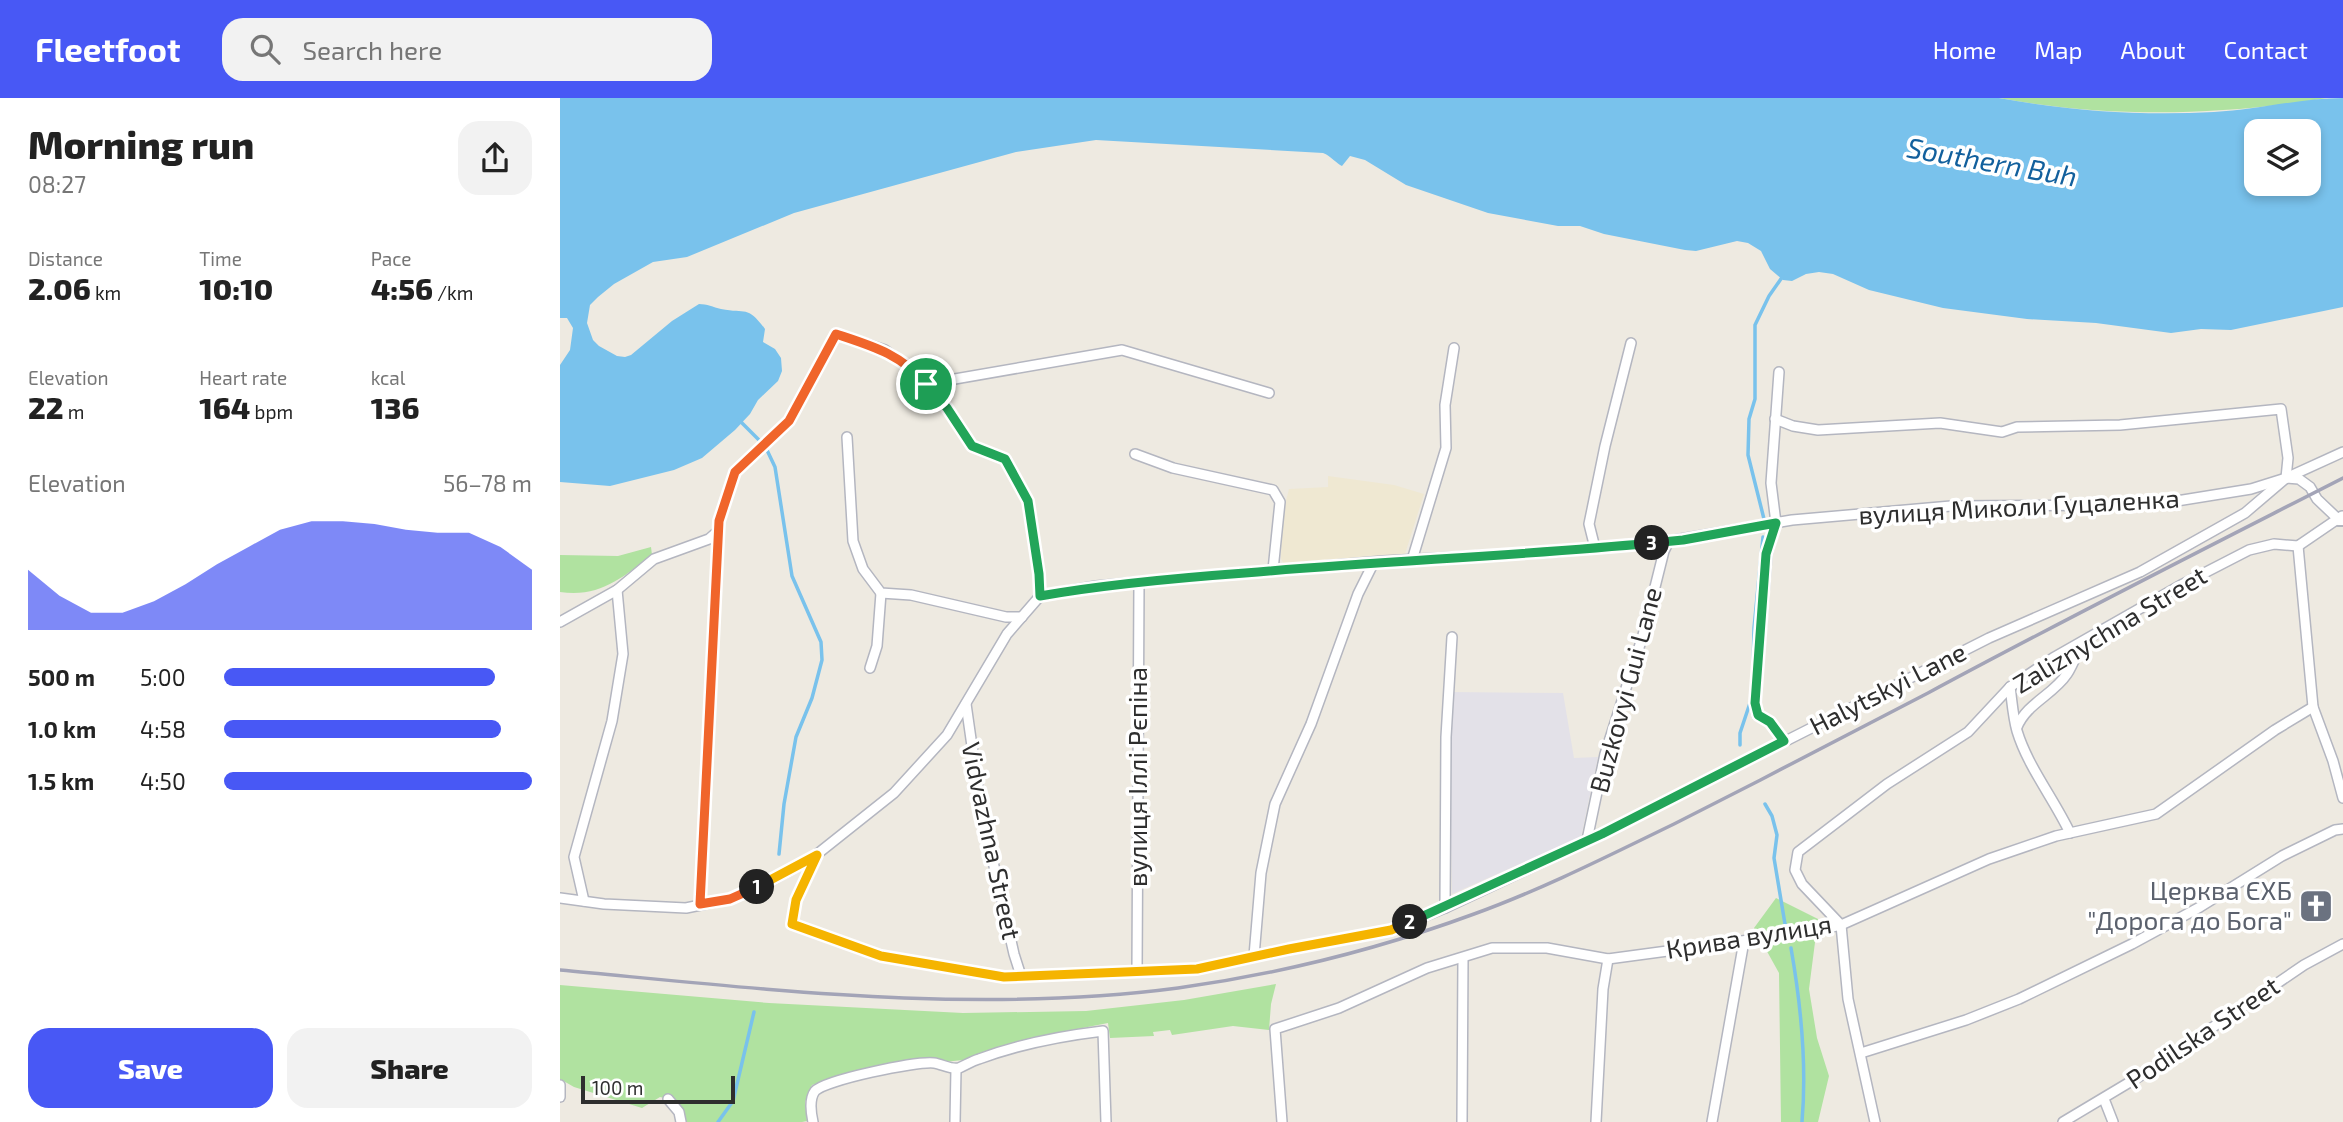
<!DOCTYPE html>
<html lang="en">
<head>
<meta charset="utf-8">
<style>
	:root { --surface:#fff; --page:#f2f2f2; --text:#222; --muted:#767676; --accent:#4858f5 }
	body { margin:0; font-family:"Exo 2",sans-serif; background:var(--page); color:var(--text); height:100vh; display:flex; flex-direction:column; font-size:26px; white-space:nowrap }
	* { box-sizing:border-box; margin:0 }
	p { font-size:23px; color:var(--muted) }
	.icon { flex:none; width:38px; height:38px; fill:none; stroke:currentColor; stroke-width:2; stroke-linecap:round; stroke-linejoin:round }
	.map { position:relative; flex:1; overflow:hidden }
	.side { display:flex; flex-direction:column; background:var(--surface); width:560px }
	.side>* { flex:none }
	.buttons { position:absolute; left:1684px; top:21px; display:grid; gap:14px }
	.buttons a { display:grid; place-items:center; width:77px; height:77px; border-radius:14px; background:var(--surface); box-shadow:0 4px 10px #0003; font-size:35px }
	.scale { position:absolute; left:21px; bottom:18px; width:154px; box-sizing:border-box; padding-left:7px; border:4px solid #2e2e2e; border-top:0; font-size:19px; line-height:24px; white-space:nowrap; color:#2e2e2e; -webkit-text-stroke:5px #fff; paint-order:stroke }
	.pin { position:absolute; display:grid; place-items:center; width:60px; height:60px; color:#fff; margin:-30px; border:4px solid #fff; border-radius:50%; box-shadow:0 2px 7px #0007 }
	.km { position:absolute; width:35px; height:35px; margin:-18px; border-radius:50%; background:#222; color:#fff; font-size:19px; line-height:35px; text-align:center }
	.round { display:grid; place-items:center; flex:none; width:74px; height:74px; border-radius:21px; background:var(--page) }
	.head { display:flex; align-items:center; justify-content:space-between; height:119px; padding:0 28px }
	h1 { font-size:38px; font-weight:800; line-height:52px }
	.figures { display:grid; grid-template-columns:repeat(3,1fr); gap:10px; height:119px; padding:7px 28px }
	.figures div { display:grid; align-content:center }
	.figures b { font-size:30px; font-weight:800 }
	.figures small { font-size:19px; font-weight:400 }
	.figures p { font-size:19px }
	.chart { height:196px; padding:14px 28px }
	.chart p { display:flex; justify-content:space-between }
	.chart svg { width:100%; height:126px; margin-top:7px; fill:var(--accent); opacity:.7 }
	.button { display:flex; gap:14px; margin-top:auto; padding:14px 28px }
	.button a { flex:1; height:80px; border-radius:21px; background:var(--accent); color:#fff; font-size:28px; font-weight:800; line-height:80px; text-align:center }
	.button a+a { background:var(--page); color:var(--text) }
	ul { padding:0 28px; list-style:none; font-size:23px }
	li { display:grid; grid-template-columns:112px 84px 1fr; align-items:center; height:52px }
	li i { height:18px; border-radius:9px; background:var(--accent) }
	header { display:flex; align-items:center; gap:42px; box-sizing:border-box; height:98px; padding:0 35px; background:var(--accent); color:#fff }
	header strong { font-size:33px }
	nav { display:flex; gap:38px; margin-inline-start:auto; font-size:24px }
	.search { width:490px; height:63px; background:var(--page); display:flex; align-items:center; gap:18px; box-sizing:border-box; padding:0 24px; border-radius:21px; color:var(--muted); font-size:26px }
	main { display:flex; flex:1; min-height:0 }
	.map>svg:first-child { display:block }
	.industrial { fill:#e3e1e8 }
	.education { fill:#efe8d2 }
	.green { fill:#b0e2a0 }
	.water { fill:#79c2ec; fill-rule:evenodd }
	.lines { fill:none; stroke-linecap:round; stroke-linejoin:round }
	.stream { stroke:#79c2ec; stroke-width:3.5 }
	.street-casing { stroke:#b4b6c0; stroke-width:12 }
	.secondary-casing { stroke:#b4b6c0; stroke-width:16 }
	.street { stroke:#fff; stroke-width:9 }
	.secondary { stroke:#fff; stroke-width:12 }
	.rail { stroke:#a3a4b7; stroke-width:3.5 }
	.split-1-casing { stroke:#fff; stroke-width:14 }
	.split-2-casing { stroke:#fff; stroke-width:14 }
	.split-3-casing { stroke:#fff; stroke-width:14 }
	.split-4-casing { stroke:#fff; stroke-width:14 }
	.split-1 { stroke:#f0652b; stroke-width:9 }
	.split-2 { stroke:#f5b400; stroke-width:9 }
	.split-3 { stroke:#22a559; stroke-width:9 }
	.split-4 { stroke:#22a559; stroke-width:9 }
	.labels { text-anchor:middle; stroke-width:7; stroke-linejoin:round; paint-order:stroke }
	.street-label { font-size:26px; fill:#2e2e2e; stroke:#fff }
	.worship-label { font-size:26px; fill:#5b616d; stroke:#fff; text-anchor:end }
	.water-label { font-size:28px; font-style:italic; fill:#12609d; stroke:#fff }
</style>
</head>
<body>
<header>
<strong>Fleetfoot</strong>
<div class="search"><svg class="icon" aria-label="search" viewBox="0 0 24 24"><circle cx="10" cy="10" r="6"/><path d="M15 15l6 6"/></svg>Search here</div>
<nav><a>Home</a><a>Map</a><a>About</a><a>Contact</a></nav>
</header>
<main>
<section class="side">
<div class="head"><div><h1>Morning run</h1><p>08:27</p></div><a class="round"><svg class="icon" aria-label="share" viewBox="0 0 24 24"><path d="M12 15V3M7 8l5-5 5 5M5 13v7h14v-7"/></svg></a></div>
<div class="figures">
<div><p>Distance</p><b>2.06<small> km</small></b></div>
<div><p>Time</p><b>10:10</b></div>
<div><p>Pace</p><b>4:56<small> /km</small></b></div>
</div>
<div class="figures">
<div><p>Elevation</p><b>22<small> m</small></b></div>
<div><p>Heart rate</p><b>164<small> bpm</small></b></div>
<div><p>kcal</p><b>136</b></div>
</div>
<div class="chart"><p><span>Elevation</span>56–78 m</p>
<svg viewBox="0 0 160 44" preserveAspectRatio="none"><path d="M0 44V23L10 32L20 38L30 38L40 34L50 28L60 21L70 15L80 9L90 6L100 6L110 7L120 9L130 10L140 10L150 15L160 23V44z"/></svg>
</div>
<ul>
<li><b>500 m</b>5:00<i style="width:88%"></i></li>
<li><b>1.0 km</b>4:58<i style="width:90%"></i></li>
<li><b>1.5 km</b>4:50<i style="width:100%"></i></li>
</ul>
<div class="button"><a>Save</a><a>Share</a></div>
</section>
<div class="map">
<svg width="1783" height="1024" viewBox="0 0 1783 1024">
	<rect width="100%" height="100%" fill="#eeeae1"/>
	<polygon class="industrial" points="888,594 1003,595 1014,660 1038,659 1021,739 892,796"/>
	<polygon class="education" points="768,378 834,387 864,396 845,456 724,466 721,461 722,418 729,391 768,389"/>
	<g class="green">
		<path d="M1439 0H1767C1657 18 1548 20 1439 0Z"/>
		<path d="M91 449 92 457C62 480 39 500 0 494V457L58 458Z"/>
		<polygon points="1216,800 1258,821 1249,891 1257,940 1269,978 1258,1024 1221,1024 1219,875 1194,830"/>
		<polygon points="716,886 711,906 709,932 673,928 612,937 610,932 593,934 594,938 550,940 548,925 492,936 403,962 384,964 351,962 302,972 252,987 245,1004 247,1023 242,1024 125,1024 108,1001 100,999 82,1010 14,989 0,981 0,887 209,905 403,915 526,913 624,902"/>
	</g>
	<path class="water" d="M0 0H1439C1510 13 1582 18 1654 14 1697 12 1740 0 1783 0V209L1671 232 1641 231 1611 235 1536 225 1467 221 1383 210 1309 192 1273 176 1259 174 1246 176 1232 183 1223 182 1210 171 1201 153 1188 145 1177 143 1136 153 1125 152 1044 136 1020 128H998L928 115 846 87 805 62 790 58 782 68C777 66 771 58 763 55L536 42 456 54 234 115 127 159 93 164 54 186 38 199 30 207 27 225 33 242 39 248 57 258 65 259 71 257 112 223 139 206C147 206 153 209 161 211 187 216 187 207 205 231L203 244 215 251 221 260 222 273 218 283 198 302 190 316 175 332 142 360 114 372 50 388 0 384V267L10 252 13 230 7 220H0ZM1696 33H1748V86H1696Z"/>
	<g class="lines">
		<g class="stream">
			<polyline points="179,322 202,345"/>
			<polyline points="206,350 215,369 232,478 261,544 262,562 252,600 236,639 224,706 219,756"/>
			<polyline points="1204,421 1188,357 1189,321 1195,301 1195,227 1209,198 1223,178"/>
			<polyline points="1193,577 1194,530 1203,439"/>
			<polyline points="1180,647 1180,635 1191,602"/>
			<polyline points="1205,706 1212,718 1217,737 1214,760 1225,826"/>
			<path d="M1231 850C1241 907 1247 966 1242 1024"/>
			<polyline points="158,1024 173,1003 194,914"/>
		</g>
		<g class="street-casing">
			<g id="street">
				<polyline points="1219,274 1211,385 1216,425 1207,456 1195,605 1197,617 1210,624 1224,643"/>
				<polyline points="366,286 562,252 709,295"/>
				<polyline points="1215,321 1233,328 1258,332 1380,325 1442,334 1457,329 1560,327 1721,311 1728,360 1726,380"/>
				<polyline points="287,339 293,443 303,471 321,495 351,497 446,519 462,519"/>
				<polyline points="575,356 613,370 713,392 720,404 713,472"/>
				<polyline points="1738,448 1753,609 1773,663 1783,700"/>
				<polyline points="1035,450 1029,426 1045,348 1071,245"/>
				<polyline points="852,462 886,350 885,307 894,250"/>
				<polyline points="0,524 57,492 94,461 149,441 157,434"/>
				<polyline points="310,570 317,548 321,495"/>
				<path d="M1450 589C1452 603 1453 619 1457 633 1468 669 1494 701 1510 735"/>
				<polyline points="406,606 421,711 454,856 461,878"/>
				<path d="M1457 629C1467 605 1493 597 1507 576 1513 567 1517 555 1522 545"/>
				<polyline points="1027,742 1045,656 1083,537 1104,453 1109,443"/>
				<polyline points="257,757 236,802 232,826 321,858 444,879 637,871 729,851 831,832 885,810 1042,736 1429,540 1580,474 1685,415 1726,380 1783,354"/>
				<polyline points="0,800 44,806 126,810 170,801 199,789 251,761 334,695 387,637 447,536 480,498 536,488 579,484 823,463 991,454 1109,443 1232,422 1391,408 1592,407 1691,391 1726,380 1739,381 1750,389 1757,401 1778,421"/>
				<polyline points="24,803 14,759 52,623 63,556 57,492"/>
				<polyline points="140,806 159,423 175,374 229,323 276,236 325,252 359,278 387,310 412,348 445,361 468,403 479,476 480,498"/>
				<polyline points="885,810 886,639 892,539"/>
				<polyline points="694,858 701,775 715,706 751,626 798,496 814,464"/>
				<polyline points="577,874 579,484"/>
				<polyline points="1301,955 1406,922 1459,901 1572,846 1640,809 1722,758 1775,732 1783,731"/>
				<polyline points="0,987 0,999"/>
				<polyline points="108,1001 119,1014 121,1024"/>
				<polyline points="1544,1001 1553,1024"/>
				<path d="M253 1024C251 1015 249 1001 255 993 265 982 356 963 374 965 382 966 391 972 399 970 406 967 412 963 419 961 459 946 501 938 543 933L546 1024"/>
				<polyline points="395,1024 396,971"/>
				<polyline points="722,1024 715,931 779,910 867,870 932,850 987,850 1048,861 1249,834 1281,827 1429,761 1496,738 1596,716 1715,632 1753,609"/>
				<polyline points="902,1024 903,860"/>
				<polyline points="1036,1024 1043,891 1048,861"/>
				<polyline points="1152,1024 1184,843"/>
				<polyline points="1315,1024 1288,901 1281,827 1242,786 1235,772 1238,754 1327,686 1408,634 1450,589 1493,560 1623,486 1689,452 1714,446 1738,448 1782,418"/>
				<polyline points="1503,1024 1590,972 1744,867 1783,846"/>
			</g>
		</g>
		<g class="secondary-casing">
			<polyline id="secondary" points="1778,421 1783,421"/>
		</g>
		<use href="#street" class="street"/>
		<use href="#secondary" class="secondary"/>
		<path class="rail" d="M0 872C205 891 413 917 618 890 719 876 819 851 914 816 983 791 1048 758 1114 726 1199 683 1284 639 1368 595 1505 521 1644 451 1783 380"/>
	</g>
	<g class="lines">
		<g class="split-1-casing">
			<path id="split-1" d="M197 789 170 801 140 806 159 423 175 374 229 323 276 236C312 248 341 256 366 286"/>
		</g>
		<g class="split-2-casing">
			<polyline id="split-2" points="197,789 257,757 236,802 232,826 321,858 444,879 637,871 729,851 831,832 850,824"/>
		</g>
		<g class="split-3-casing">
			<polyline id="split-3" points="850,824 1042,736 1224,643 1210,624 1198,617 1195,605 1206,456 1216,425 1123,442 1092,445"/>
		</g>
		<g class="split-4-casing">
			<path id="split-4" d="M366 286 387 310 412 348 445 361 468 403 479 476 480 498C548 486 616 480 685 475 821 463 957 458 1092 445"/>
		</g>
		<use href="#split-1" class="split-1"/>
		<use href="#split-2" class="split-2"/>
		<use href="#split-3" class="split-3"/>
		<use href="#split-4" class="split-4"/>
	</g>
	<defs>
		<g id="church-square" transform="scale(1.75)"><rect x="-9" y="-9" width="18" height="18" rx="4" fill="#6b7280" stroke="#fff"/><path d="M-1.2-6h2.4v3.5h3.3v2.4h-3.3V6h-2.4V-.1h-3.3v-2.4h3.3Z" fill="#fff"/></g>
	</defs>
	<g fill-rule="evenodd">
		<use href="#church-square" x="1756" y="808"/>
	</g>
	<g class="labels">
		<g class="street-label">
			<text transform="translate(1459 409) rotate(-3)" y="9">вулиця Миколи Гуцаленка</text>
			<text transform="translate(1550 532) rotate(-31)" y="9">Zaliznychna Street</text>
			<text transform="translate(1328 591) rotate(-27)" y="9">Halytskyi Lane</text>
			<text transform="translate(1066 592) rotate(-75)" y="9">Buzkovyi Gui Lane</text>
			<text transform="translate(578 679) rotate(-90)" y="9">вулиця Іллі Рєпіна</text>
			<text transform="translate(431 743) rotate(78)" y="9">Vidvazhna Street</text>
			<text transform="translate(1189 839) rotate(-9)" y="9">Крива вулиця</text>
			<text transform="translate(1643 935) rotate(-34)" y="9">Podilska Street</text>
		</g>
		<g class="worship-label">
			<text x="1732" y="802">Церква ЄХБ<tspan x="1732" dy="30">"Дорога до Бога"</tspan></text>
		</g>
		<g class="water-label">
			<text transform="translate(1432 64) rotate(10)" y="10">Southern Buh</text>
		</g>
	</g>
</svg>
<div class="buttons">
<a><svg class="icon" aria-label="layers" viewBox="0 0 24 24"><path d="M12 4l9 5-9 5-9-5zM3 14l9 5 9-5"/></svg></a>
</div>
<div class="scale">100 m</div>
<div class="pin" style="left:366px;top:286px;background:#1e9e55"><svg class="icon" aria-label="arrive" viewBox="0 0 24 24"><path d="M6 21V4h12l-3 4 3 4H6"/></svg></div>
<b class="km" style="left:197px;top:789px">1</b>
<b class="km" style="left:850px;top:824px">2</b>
<b class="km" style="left:1092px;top:445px">3</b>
</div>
</main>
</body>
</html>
